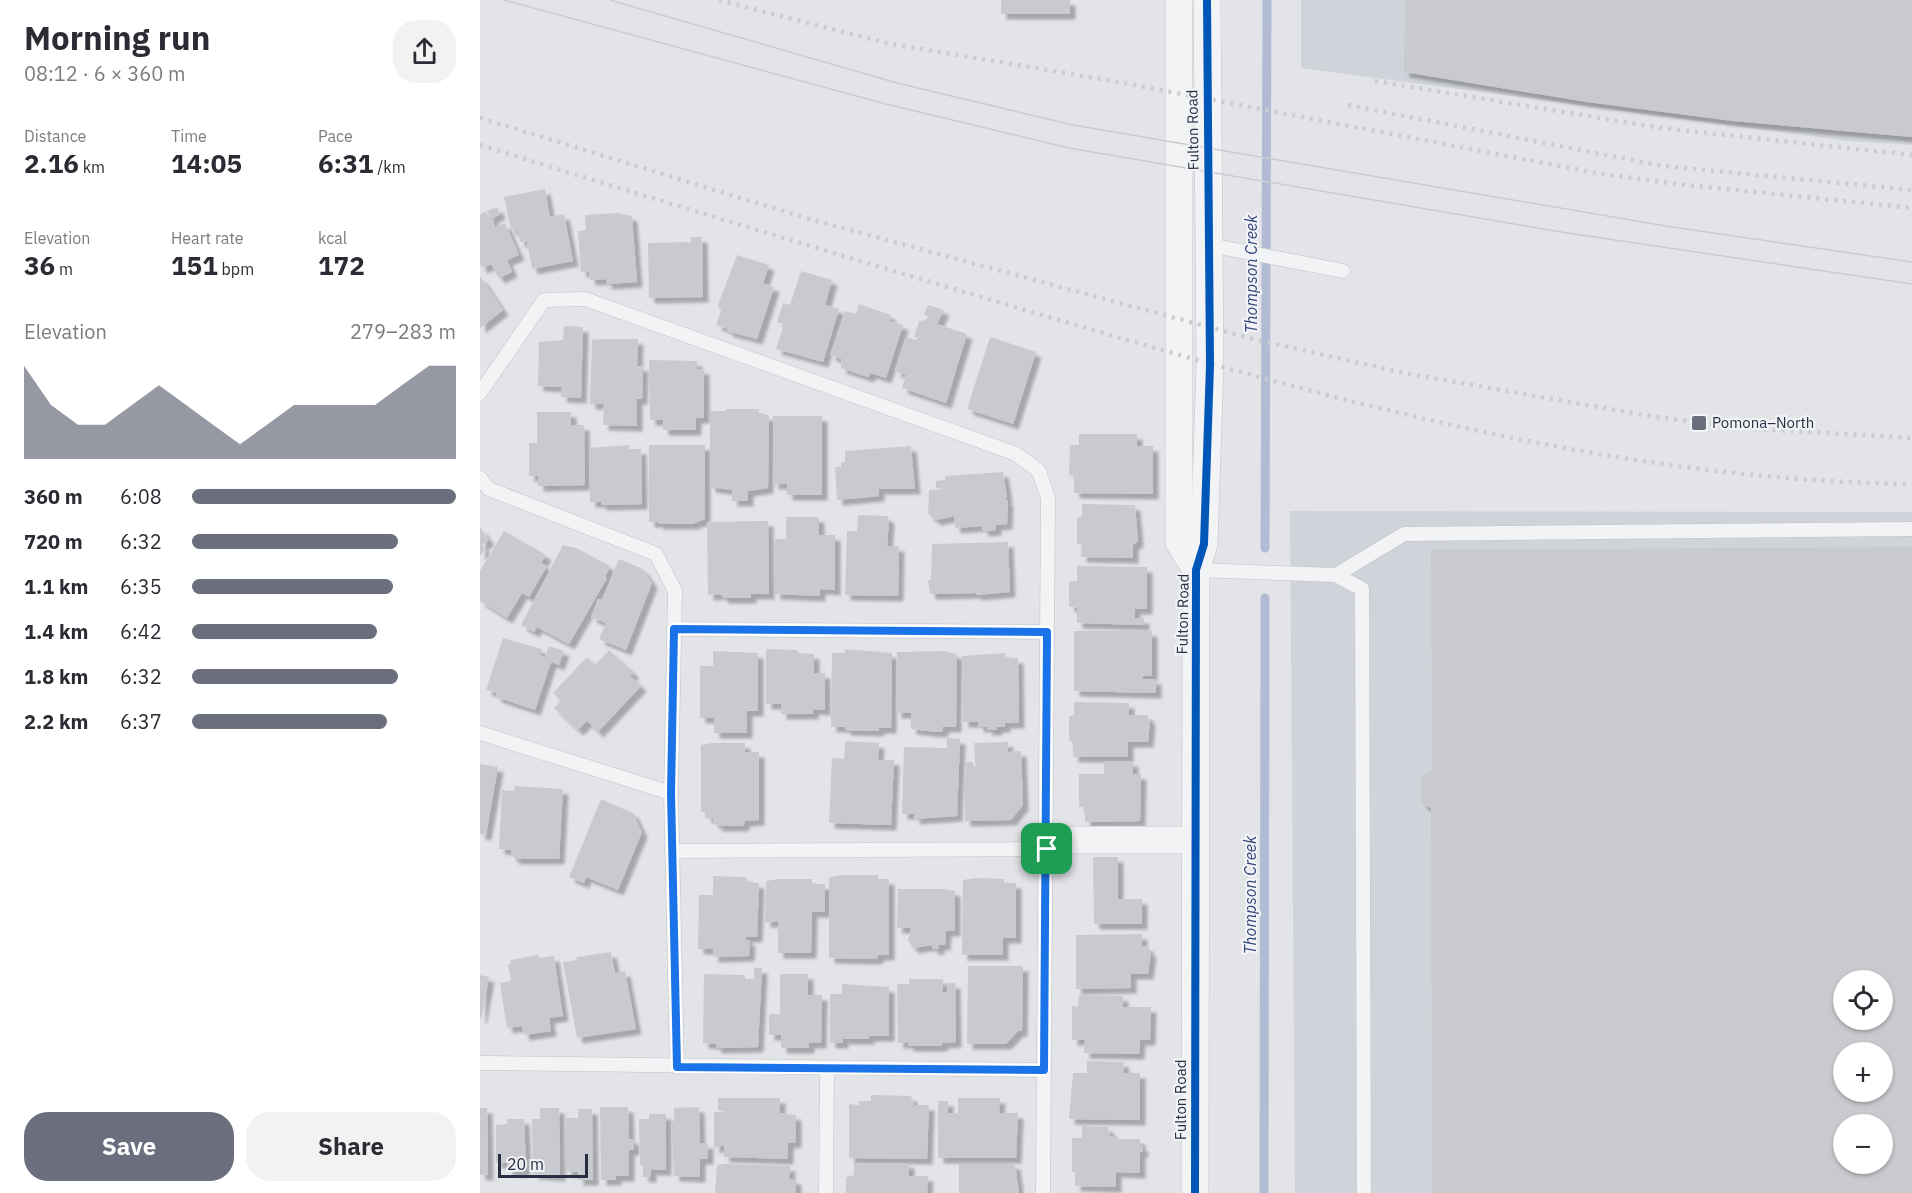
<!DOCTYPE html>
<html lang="en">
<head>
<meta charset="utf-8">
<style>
	:root { --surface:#fff; --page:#f2f2f3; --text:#2b2b33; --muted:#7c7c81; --accent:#6a6e7d }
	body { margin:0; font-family:"IBM Plex Sans",sans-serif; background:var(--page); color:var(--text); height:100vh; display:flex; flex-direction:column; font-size:22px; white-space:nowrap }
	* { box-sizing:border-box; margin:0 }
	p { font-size:20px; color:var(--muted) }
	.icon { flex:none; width:33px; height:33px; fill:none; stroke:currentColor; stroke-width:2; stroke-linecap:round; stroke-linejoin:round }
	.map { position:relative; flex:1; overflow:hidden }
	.panel { display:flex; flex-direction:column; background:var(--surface); width:480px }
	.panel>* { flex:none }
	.controls { position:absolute; left:1353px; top:970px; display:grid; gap:12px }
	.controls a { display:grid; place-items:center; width:60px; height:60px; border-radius:50%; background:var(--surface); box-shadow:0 2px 4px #0004; font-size:30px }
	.scale { position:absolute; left:18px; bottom:15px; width:90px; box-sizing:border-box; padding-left:6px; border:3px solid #292e43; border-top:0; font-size:16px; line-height:21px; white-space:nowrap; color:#292e43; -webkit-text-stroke:4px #f1f3f7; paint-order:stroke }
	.pin { position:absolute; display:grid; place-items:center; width:51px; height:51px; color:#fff; margin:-26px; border-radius:12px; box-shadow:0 3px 9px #0006 }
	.round { display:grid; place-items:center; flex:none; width:63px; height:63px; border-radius:24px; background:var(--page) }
	.headline { display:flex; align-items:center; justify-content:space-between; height:102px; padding:0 24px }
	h1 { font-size:33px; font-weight:700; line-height:45px }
	.metrics { display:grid; grid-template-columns:repeat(3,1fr); gap:9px; height:102px; padding:6px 24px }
	.metrics div { display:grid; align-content:center }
	.metrics b { font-size:26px; font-weight:700 }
	.metrics small { font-size:16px; font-weight:400 }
	.metrics p { font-size:16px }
	.chart { height:168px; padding:12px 24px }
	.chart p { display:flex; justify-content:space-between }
	.chart svg { width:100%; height:108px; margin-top:6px; fill:var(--accent); opacity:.7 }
	.action { display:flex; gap:12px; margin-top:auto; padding:12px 24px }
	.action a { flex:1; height:69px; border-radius:24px; background:var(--accent); color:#fff; font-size:24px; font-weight:700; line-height:69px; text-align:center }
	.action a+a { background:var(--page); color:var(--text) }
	ul { padding:0 24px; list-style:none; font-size:20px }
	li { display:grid; grid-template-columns:96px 72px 1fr; align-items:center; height:45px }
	li i { height:15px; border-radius:8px; background:var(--accent) }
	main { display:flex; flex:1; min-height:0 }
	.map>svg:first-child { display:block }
	.built { fill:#d1d3db; fill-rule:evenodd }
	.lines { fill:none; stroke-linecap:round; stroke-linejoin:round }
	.stream { stroke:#b1bcd4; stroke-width:9 }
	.building { fill:#c9cacf; fill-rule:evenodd; filter:url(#shadow) }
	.service-casing { stroke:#c1c2c6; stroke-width:15 }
	.minor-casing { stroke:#c1c2c6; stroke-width:28 }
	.service { stroke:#f2f3f5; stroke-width:14 }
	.minor { stroke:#f2f3f5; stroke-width:27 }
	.tram { stroke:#cbccd0; stroke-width:1.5 }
	.rail { stroke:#cbccd0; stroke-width:4.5; stroke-dasharray:3 6; stroke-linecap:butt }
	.cycleway-casing { stroke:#f1f3f7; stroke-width:11 }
	.cycleway { stroke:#0057b8; stroke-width:8 }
	.route-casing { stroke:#fff; stroke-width:12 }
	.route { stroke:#1a73e8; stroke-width:8 }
	.poi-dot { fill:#6a6e7d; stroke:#f1f3f7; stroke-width:2 }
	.labels { text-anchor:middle; stroke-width:4.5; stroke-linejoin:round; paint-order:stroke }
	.street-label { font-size:15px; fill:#292e43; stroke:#f1f3f7 }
	.poi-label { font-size:15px; fill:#292e43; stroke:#f1f3f7; text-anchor:start }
	.water-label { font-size:16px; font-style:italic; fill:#314678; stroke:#f1f3f7 }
</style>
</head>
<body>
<main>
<section class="panel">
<div class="headline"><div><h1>Morning run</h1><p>08:12 · 6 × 360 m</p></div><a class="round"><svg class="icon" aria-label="share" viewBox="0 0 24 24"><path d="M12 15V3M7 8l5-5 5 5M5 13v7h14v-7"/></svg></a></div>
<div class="metrics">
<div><p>Distance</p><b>2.16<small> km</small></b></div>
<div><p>Time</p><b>14:05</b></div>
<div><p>Pace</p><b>6:31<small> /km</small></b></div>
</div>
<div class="metrics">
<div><p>Elevation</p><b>36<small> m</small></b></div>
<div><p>Heart rate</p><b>151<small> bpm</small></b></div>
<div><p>kcal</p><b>172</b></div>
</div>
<div class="chart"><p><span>Elevation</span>279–283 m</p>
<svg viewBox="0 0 160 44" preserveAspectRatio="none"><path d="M0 44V6L10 22L20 30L30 30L40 22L50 14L60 22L70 30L80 38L90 30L100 22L110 22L120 22L130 22L140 14L150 6L160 6V44z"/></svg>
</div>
<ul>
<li><b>360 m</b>6:08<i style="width:100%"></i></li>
<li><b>720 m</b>6:32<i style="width:78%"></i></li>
<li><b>1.1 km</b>6:35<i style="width:76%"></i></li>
<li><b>1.4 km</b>6:42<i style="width:70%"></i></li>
<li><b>1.8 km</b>6:32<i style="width:78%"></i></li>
<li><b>2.2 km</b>6:37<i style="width:74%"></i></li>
</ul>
<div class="action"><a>Save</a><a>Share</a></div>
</section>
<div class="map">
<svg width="1432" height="1193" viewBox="0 0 1432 1193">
	<defs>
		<filter id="shadow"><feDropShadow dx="5.5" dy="5.5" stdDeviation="1.5" flood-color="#0004"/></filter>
	</defs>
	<rect width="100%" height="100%" fill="#e3e4e8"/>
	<g class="built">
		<polygon points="821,0 1432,0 1432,145 1367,141 821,68"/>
		<path d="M810 511 1432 512V1193H815ZM1364 981H1402V1020H1364ZM1364 1053H1402V1092H1364ZM1364 1125H1402V1164H1364Z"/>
	</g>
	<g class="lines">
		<g class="stream">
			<polyline points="785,548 787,0"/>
			<polyline points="784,1193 785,598"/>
		</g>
	</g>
	<g class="building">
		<rect x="521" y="0" width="69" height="14"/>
		<polygon points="925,0 1432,0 1432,137 1253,121 1107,102 924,72"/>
		<polygon points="65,189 70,217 84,214 93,261 52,269 47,241 40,242 37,229 31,230 24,197"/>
		<polygon points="17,207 20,214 12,218 15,227 25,223 39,255 27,260 32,272 19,278 11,264 2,268 0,264 0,214 6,212 10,218 7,211"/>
		<polygon points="137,213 152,216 157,282 126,284 126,279 110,280 109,271 101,272 98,231 106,230 105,215"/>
		<polygon points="211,237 222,237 223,297 169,298 168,243 211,242"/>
		<polygon points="257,255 289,265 283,283 294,287 277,339 247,331 248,329 236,325 241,311 238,305"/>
		<polygon points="321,271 352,280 345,305 359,309 343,362 296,349 304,324 297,322 303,303 310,305"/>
		<polygon points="0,276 23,310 0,328"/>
		<polygon points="379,304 411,315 409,321 423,325 406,378 391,373 388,377 361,368 361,359 350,355 365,311 376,314"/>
		<polygon points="448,305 464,310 457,324 487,334 466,403 422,388 426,375 415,371 426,337 436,340 437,337 434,337 439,321 446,320 448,316 444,315"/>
		<polygon points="84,326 103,327 101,398 81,397 82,387 58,386 59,342 83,340"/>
		<polygon points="510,337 556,352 533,424 487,409"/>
		<polygon points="124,339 158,339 157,366 163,366 162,399 157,399 157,426 123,425 124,404 110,404 112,340"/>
		<polygon points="169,360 217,361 217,369 224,369 224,418 216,418 216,430 183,430 183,420 170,420"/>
		<polygon points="246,409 279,409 279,415 289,415 288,488 268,491 268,501 252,501 252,490 230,487 230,411 246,411"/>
		<polygon points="57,412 91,412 91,425 104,425 105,485 58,486 58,476 49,476 49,443 57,443"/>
		<polygon points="293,416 342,416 342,495 307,495 307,484 293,484"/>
		<polygon points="599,434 657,434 657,446 673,446 673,494 594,493 594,476 589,475 590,445 599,445"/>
		<polygon points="149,445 149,449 161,449 162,504 121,505 121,502 110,502 109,448"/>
		<polygon points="169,445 225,445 225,519 212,524 178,524 178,522 169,522"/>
		<polygon points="431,446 435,489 399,489 399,496 357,500 355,467 361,467 361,463 365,462 365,451"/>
		<polygon points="523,472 527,497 525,500 528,500 527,524 516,525 516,530 503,531 502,526 475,528 474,516 456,520 448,514 449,490 466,489 456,488 456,481 465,480 465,476"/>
		<polygon points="602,504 655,505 658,541 653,545 653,558 601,557 602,544 597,544 597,519 602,516"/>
		<polygon points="378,515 407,516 409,520 407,546 419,546 418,596 365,595 367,531 377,531"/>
		<polygon points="306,517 339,517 339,535 355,535 355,590 340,589 340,596 295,594 295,539 306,539"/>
		<polygon points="288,521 289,594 271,594 271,598 244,598 240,594 228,595 227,522"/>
		<polygon points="0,527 9,540 2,545 5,549 0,556"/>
		<polygon points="24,531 66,555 61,563 67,566 49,597 42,593 27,618 0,601 0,571"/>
		<polygon points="528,542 530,592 496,595 496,593 450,594 448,580 451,580 452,544"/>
		<polygon points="83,545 96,548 130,566 125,577 127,578 89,644 57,627 54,632 41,625"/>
		<path d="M1432 547V1193H952L951 808 941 803V776L952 770 951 550ZM1364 981H1402V1020H1364ZM1364 1053H1402V1092H1364ZM1364 1125H1402V1164H1364Z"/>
		<polygon points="139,559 163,569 172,583 146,650 119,639 126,623 111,617 118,599 122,600"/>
		<polygon points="597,566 667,567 667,609 655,609 655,618 664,618 664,625 597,623 597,608 589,606 589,581 597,581"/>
		<polygon points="594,631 672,631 672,676 663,676 663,679 676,679 676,693 594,691"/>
		<polygon points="23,638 62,649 60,655 65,657 69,646 84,651 79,665 71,662 55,710 16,697 17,693 6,690"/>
		<polygon points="286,649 318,650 318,653 334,654 334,673 345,673 345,710 333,709 333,714 301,714 301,704 286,704"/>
		<polygon points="365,649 412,653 411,728 399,728 399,731 365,730 365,727 351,727 352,653 365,653"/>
		<polygon points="129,650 154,673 150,676 161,686 118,732 107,721 98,730 74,708 81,701 73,693 107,657 115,665"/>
		<polygon points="233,651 278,653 278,711 267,711 267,733 234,733 234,718 220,718 220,666 233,666"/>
		<polygon points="465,651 477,654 476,727 463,727 463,731 457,732 431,729 431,713 416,713 417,652"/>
		<polygon points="525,653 525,658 538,658 539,723 525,723 525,727 517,727 517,730 507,730 507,727 498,727 498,722 483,722 482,656"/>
		<polygon points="594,702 649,703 649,715 668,715 668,719 670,719 668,742 648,742 648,757 593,757 593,743 589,740 589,716 594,715"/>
		<polygon points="467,738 480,739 477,816 434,819 435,814 422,814 424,747 467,748"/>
		<polygon points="365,741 399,743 398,760 414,760 411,825 349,823 352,758 364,759"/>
		<polygon points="528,742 528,752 541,751 543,805 531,820 485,821 484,777 486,777 486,762 493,762 496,776 494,743"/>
		<polygon points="232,743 265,743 265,752 279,752 279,820 265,821 263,826 237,826 237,823 233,823 233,818 226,818 226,812 221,812 221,745"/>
		<polygon points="653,761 653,774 661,774 660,821 605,822 605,807 599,807 599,774 624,774 624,762"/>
		<polygon points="0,764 18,767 6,835 0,834"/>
		<polygon points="35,786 83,789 79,859 34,859 34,856 31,856 31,850 19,849 22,790 34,791"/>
		<polygon points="121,799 153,813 162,832 138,890 106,877 104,883 89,877"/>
		<polygon points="613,857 638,857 638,899 662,899 662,924 614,924"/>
		<polygon points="365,875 398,875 398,879 409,879 409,955 398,955 398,958 391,959 349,958 349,877"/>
		<polygon points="233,876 266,877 266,882 279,883 277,937 266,937 266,940 270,940 269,956 233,957 233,949 218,949 219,895 233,895"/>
		<polygon points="496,878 524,879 524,883 536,883 536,938 523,938 523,955 482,955 483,880"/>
		<polygon points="299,879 332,879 332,884 345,884 345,912 332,912 331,953 298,953 298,922 285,922 286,881"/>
		<polygon points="418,889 465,889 475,891 475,931 466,931 465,945 459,945 459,949 452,949 452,945 433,948 428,940 431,928 417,928"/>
		<polygon points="662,934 662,946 668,946 668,951 671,951 668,974 651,974 651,988 596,989 596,935"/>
		<polygon points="131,952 135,973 145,971 156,1029 97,1038 83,962 97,960 96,957"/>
		<polygon points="59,955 59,958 74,956 83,1016 69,1018 71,1031 44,1035 42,1026 27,1028 20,983 31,981 28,964 31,963 30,960"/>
		<polygon points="488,966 543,966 542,1031 538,1031 526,1044 487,1044"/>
		<polygon points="274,968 282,968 278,1047 236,1048 236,1044 223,1043 224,974 265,975 265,979 274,979"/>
		<polygon points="300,974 328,974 328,995 342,995 341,1043 329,1043 329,1048 301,1048 301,1035 289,1035 289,1014 300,1014"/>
		<polygon points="0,975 9,977 1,1019 0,1018"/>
		<polygon points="429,979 463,979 463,992 467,992 467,983 475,983 476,1042 462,1043 462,1046 428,1046 428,1043 418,1043 417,984 429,984"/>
		<polygon points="362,984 409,987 409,1036 389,1036 389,1039 364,1039 363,1036 363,1043 350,1043 350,994 362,994"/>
		<polygon points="599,995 643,996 643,1007 671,1007 670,1040 660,1040 659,1054 604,1053 605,1040 592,1040 592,1006 598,1007"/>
		<polygon points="607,1061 644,1062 643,1073 660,1073 660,1120 589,1119 593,1073 607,1073"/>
		<polygon points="391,1095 431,1096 434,1105 449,1105 447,1159 369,1158 369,1104 379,1105 379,1101 391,1101"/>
		<polygon points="238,1098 300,1098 300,1113 316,1115 316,1142 308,1143 308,1159 244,1157 244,1145 234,1148 234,1112 245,1112 238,1110"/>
		<polygon points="478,1098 520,1098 519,1113 538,1113 536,1158 458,1158 458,1101 468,1101 468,1113 478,1113"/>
		<polygon points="120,1107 148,1107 149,1139 154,1139 154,1150 149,1150 149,1176 136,1176 136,1180 121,1180"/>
		<polygon points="219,1107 220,1143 228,1143 228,1159 220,1159 220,1177 194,1176 191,1121 194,1121 194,1108"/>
		<polygon points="0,1108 7,1108 8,1175 0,1175"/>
		<polygon points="60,1108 79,1108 80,1176 53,1174 52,1119 60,1119"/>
		<polygon points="98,1109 112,1109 113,1180 98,1180 98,1172 86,1172 86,1118 98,1118"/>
		<polygon points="169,1114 186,1114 186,1170 172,1170 171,1167 171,1177 163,1177 163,1166 160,1166 159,1119 169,1119"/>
		<polygon points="27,1119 44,1119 46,1166 42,1172 27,1170 27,1163 16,1163 16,1125 27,1124"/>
		<polygon points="602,1126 628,1127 631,1139 631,1136 638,1136 638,1139 660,1139 660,1146 663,1146 663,1152 660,1152 660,1173 636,1172 636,1187 595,1186 595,1172 592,1172 592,1138 602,1138"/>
		<polygon points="374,1163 429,1163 429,1176 448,1176 447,1193 366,1193 366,1177 374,1175"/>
		<polygon points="245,1164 310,1166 309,1179 316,1179 316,1193 235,1193 237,1165"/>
		<polygon points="479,1164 535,1164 539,1193 479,1193"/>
	</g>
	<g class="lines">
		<g class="service-casing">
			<g id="service">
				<polyline points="729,245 863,271"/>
				<polyline points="0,393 64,300 105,299 536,454 559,471 568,498 563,1193"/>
				<polyline points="0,478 9,489 176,554 195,591 191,793 197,1067"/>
				<polyline points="716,570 856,575 882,589 884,1193"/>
				<polyline points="856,575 924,534 1432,529"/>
				<polyline points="194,629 567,632"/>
				<polyline points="0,733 191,793"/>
				<polyline points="192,851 567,849"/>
				<polyline points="0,1063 564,1070"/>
				<polyline points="346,1193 347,1069"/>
			</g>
		</g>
		<g class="minor-casing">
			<g id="minor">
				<polyline points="699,0 699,542 716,570"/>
				<polyline points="567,849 589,840 715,840"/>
				<polyline points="715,1193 716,570 724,544 730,365 727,0"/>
			</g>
		</g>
		<use href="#service" class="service"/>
		<use href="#minor" class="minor"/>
		<g class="tram">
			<polyline points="24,0 406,104 589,148 1081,232 1432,284"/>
			<polyline points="130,0 417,83 593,125 1186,226 1432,262"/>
		</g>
		<g class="rail">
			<polyline points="239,0 406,43 639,82 1116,173 1197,184 1432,208"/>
			<polyline points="895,81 1181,128 1432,155"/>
			<polyline points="868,105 1183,166 1432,190"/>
			<polyline points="0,118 329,219 773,339 924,373 1176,417 1264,428 1432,438"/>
			<path d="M0 145C196 206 392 265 589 323 865 404 1143 480 1432 484"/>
		</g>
		<g class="cycleway-casing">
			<polyline id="cycleway" points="715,1193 716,570 724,544 730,365 727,0"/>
		</g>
		<use href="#cycleway" class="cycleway"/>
	</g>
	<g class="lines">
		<g class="route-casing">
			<polygon id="route" points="194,629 567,632 564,1070 197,1067 191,793"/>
		</g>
		<use href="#route" class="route"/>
	</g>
	<rect class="poi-dot" x="1211" y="415" width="16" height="16" rx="3"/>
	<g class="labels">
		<g class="street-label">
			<text transform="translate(713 130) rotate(-91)" y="5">Fulton Road</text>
			<text transform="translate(703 614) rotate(-89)" y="5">Fulton Road</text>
			<text transform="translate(701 1100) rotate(-90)" y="5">Fulton Road</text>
		</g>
		<g class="poi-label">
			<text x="1232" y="428">Pomona–North</text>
		</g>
		<g class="water-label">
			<text transform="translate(771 274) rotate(-90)" y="6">Thompson Creek</text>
			<text transform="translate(770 895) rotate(-90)" y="6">Thompson Creek</text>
		</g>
	</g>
</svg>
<div class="controls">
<a><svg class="icon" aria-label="locate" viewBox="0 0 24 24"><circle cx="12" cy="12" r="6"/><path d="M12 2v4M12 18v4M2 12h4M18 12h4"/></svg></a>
<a>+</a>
<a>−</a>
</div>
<div class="scale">20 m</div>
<div class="pin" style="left:567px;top:849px;background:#1e9e55"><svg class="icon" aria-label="arrive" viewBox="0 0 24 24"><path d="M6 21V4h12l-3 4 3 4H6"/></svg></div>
</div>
</main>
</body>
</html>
